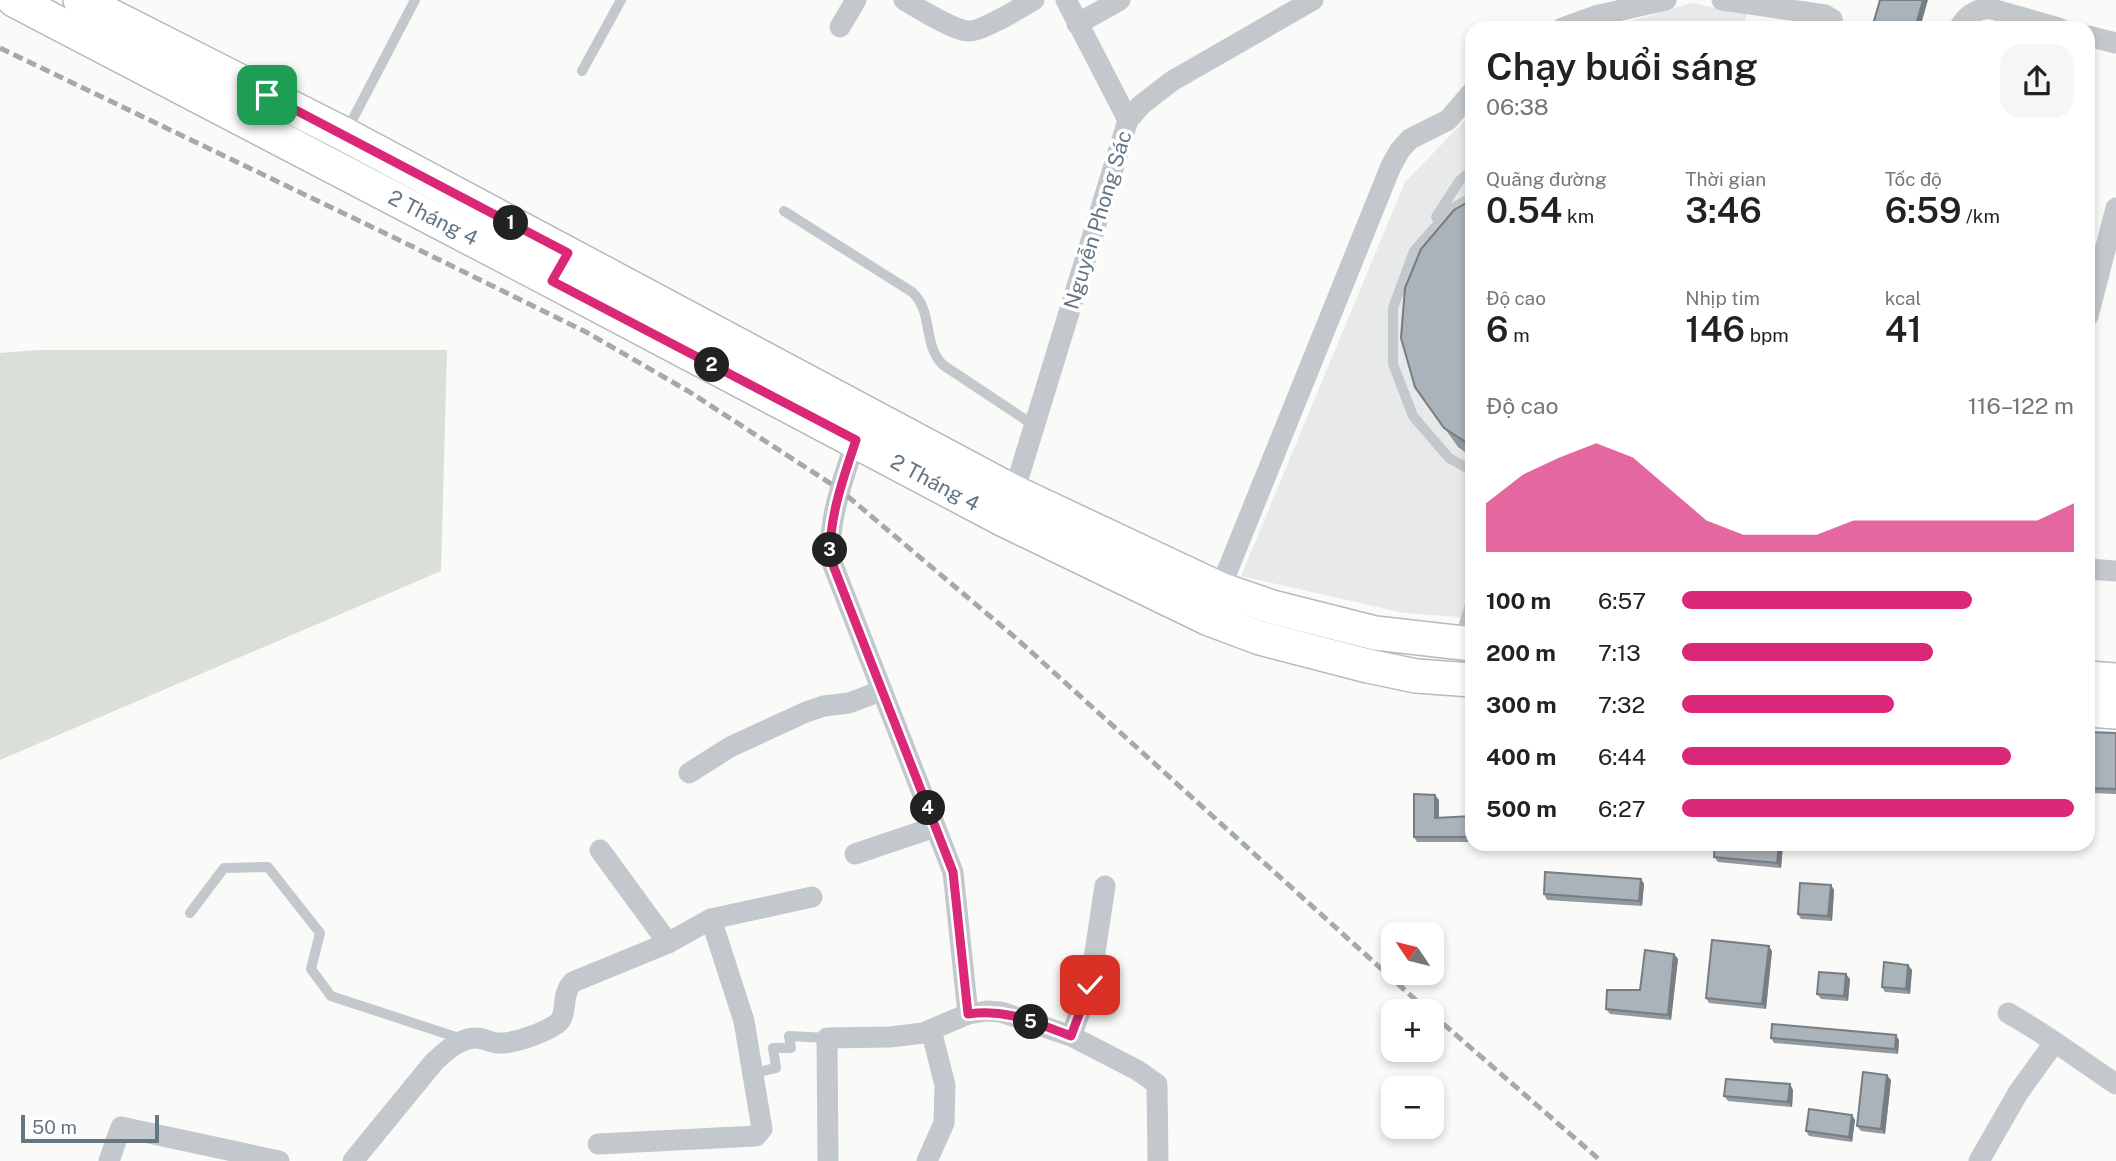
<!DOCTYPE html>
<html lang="vi">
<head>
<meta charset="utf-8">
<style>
	:root { --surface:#fff; --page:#f6f6f6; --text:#222; --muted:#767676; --accent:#db2777 }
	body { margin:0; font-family:"Public Sans",sans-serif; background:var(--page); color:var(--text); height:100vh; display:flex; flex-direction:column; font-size:26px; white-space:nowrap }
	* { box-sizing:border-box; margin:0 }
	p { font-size:23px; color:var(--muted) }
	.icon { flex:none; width:38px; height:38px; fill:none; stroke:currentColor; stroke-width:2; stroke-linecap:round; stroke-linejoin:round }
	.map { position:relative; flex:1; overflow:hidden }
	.details { position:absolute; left:1465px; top:21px; width:630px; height:830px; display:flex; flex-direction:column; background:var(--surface); border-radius:21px; box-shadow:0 4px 10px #0003 }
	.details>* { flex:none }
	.needle { width:46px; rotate:305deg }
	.buttons { position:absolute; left:1381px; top:922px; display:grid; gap:14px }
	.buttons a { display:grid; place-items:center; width:63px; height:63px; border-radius:14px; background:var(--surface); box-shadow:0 4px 10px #0003; font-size:35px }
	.scale { position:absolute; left:21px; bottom:18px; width:138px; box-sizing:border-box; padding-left:7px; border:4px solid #657683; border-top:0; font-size:19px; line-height:24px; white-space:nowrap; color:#657683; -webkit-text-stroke:5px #fff; paint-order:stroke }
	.pin { position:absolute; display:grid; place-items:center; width:60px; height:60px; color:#fff; margin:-30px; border-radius:14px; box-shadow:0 4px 10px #0006 }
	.km { position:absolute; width:35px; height:35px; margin:-18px; border-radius:50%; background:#222; color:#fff; font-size:19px; line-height:35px; text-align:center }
	.round { display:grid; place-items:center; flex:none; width:74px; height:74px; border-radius:21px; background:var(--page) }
	.overview { display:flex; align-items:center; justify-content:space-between; height:119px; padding:0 21px }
	h1 { font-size:38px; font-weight:600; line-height:52px }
	.stats { display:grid; grid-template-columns:repeat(3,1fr); gap:10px; height:119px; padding:7px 21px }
	.stats div { display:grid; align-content:center }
	.stats b { font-size:35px; font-weight:600 }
	.stats small { font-size:19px; font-weight:400 }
	.stats p { font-size:19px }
	.chart { height:196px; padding:14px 21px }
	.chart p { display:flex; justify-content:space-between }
	.chart svg { width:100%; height:126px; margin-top:7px; fill:var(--accent); opacity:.7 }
	ul { padding:0 21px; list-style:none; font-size:23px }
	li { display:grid; grid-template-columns:112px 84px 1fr; align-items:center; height:52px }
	li i { height:18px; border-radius:9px; background:var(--accent) }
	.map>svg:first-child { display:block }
	.built { fill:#e8e9e9 }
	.green { fill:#dadfd7 }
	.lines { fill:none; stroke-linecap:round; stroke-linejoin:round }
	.primary-casing { stroke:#b5babe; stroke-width:36 }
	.service { stroke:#c3c8cc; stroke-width:10 }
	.minor { stroke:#c3c8cc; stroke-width:21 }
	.primary { stroke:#fff; stroke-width:33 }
	.rail { stroke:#a2aab0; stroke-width:5; stroke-dasharray:10 5; stroke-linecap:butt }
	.wall { fill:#929a9f }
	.shaded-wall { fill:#777d82 }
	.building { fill:#aab3b9; stroke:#777d82; stroke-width:2 }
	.route-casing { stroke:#fff; stroke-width:14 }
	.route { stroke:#db2777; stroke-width:9 }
	.labels { text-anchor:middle; stroke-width:7; stroke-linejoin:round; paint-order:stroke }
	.street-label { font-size:21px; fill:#657683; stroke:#fff }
</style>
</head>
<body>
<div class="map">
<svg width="2116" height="1161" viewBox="0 0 2116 1161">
	<rect width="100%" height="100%" fill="#fafaf8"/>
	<g class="built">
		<polygon points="1692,3 1747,14 1743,28 1608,28"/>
		<polygon points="1472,113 1472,618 1404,613 1241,576 1405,182"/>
	</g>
	<polygon class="green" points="37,350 447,350 441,571 0,760 0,353"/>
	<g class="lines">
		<g class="primary-casing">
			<g id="primary">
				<polyline points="14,0 552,281 1004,520 1209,619 1260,638 1368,666 1416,676 1472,680"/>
				<polyline points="80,0 344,134 1014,492 1220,589 1272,607 1375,633 1472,644"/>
				<polyline points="2088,678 2116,680"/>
				<polyline points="2088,710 2116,712"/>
			</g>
		</g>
		<g class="service">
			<polyline points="582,71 621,0"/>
			<polyline points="346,132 415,0"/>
			<polyline points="1472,197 1451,209 1414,251 1393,308 1393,364 1413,416 1449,458 1472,471"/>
			<path d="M784 211 912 292C934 312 922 344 943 365L1035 426"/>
			<polyline points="1436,217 1460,180 1472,170"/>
			<polyline points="1460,637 1472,598"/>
			<polyline points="190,913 224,868 268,867 320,933 311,969 331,996 462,1039"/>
			<polyline points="753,1073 776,1068 773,1048 791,1048 789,1036 827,1038"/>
		</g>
		<g class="minor">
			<path d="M904 0C918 8 954 31 969 31 983 31 1020 8 1034 0"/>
			<polyline points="1066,0 1128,120"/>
			<polyline points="1722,0 1825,15 1832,19 1834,28"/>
			<polyline points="1077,24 1120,0"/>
			<polyline points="840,27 856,0"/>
			<polyline points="1562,28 1595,16 1666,0"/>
			<path d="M1959 28C1966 16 1974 10 1988 8L2059 28"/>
			<polyline points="2088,36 2116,43"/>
			<polyline points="2088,316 2116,208"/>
			<polyline points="1014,492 1128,120 1141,105 1172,81 1313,0"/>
			<polyline points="2088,569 2116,571"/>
			<polyline points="1220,589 1391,166 1400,150 1410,139 1448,120 1472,92"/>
			<polyline points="689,773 730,747 806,712 824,706 849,703 881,691"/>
			<polyline points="600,850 668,943"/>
			<polyline points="855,854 935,827"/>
			<path d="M2008 1013C2046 1034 2080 1060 2116 1084"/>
			<polyline points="968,1014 987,1011 1001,1012 1071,1036 1137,1070 1157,1084 1158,1161"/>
			<polyline points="1071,1036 1090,985 1105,886"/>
			<polyline points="598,1144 756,1136 762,1129 744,1021 711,919"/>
			<polyline points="109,1161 121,1127 279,1161"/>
			<path d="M353 1161 434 1062C445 1052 459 1038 476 1038 483 1038 490 1042 497 1043 513 1044 541 1034 555 1025 570 1017 559 996 573 982L668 943 711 919 812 897"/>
			<path d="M828 1161 827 1038 890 1037 923 1033 968 1014 953 872 831 560C827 522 844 476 856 440"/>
			<polyline points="927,1161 944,1123 945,1085 931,1030"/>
			<polyline points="1979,1161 2018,1093 2054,1043"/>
		</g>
		<use href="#primary" class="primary"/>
		<g class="rail">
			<polyline points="0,48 399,240 586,332 688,391 839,489 1017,639 1429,1012"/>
			<polyline points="1432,1014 1601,1161"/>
		</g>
	</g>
	<g class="wall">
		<polygon points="1472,200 1472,457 1458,447 1415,387"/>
		<polygon points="2116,733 2116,794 2091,793 2088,789 2088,769"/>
		<polygon points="1439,800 1439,818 1472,816 1472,842 1417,842 1414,837"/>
		<polygon points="1715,844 1783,844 1781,868 1718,862 1714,857"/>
		<polygon points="1641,879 1644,884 1642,906 1547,900 1544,894"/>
		<polygon points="1831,885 1834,890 1832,921 1801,919 1798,914"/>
		<polygon points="1772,951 1766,1009 1709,1003 1706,998"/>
		<polygon points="1674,954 1678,959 1671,1020 1610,1014 1606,1009 1640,990"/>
		<polygon points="1908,965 1912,970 1910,994 1885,992 1882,987"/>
		<polygon points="1850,979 1848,1001 1821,999 1817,994"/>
		<polygon points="1771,1038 1899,1040 1898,1054 1774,1043"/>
		<polygon points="1891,1080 1885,1134 1861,1131 1857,1126"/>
		<polygon points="1793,1090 1792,1107 1728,1101 1724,1096"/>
		<polygon points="1852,1115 1855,1120 1852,1142 1809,1136 1806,1131"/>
	</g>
	<g class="shaded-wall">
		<polygon points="1923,0 1928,0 1920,28 1915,28"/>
		<polygon points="1435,795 1439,800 1439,823 1435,818"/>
		<polygon points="1779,844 1783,844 1781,868 1777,863"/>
		<polygon points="1641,879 1644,884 1642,906 1639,901"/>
		<polygon points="1831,885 1834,890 1832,921 1828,916"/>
		<polygon points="1769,946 1772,951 1766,1009 1762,1004"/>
		<polygon points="1674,954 1678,959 1671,1020 1668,1015"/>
		<polygon points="1908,965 1912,970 1910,994 1906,989"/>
		<polygon points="1846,974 1850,979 1848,1001 1844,996"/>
		<polygon points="1896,1035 1899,1040 1898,1054 1895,1049"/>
		<polygon points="1887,1075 1891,1080 1885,1134 1881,1129"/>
		<polygon points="1790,1084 1793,1090 1792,1107 1788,1102"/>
		<polygon points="1852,1115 1855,1120 1852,1142 1849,1137"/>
	</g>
	<g class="building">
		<polygon points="1880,0 1923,0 1915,28 1872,28"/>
		<polygon points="1472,200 1472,446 1444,428 1415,387 1401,338 1405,288 1421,249 1454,210"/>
		<polygon points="2089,732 2116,733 2116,789 2088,788"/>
		<polygon points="1414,794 1435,795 1435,818 1472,816 1472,837 1414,837"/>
		<polygon points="1715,844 1779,844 1777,863 1714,857"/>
		<polygon points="1545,872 1641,879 1639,901 1544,894"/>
		<polygon points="1800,883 1831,885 1828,916 1798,914"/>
		<polygon points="1712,940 1769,946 1762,1004 1706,998"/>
		<polygon points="1645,950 1674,954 1668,1015 1606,1009 1607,990 1640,990"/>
		<polygon points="1884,962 1908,965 1906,989 1882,987"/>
		<polygon points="1819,972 1846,974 1844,996 1817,994"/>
		<polygon points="1772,1024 1896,1035 1895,1049 1771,1038"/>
		<polygon points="1863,1072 1887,1075 1881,1129 1857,1126"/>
		<polygon points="1726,1079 1790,1084 1788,1102 1724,1096"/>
		<polygon points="1809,1109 1852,1115 1849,1137 1806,1131"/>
	</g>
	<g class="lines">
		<g class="route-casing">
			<path id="route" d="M267 95 568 253 552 281 856 440C844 476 827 522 831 560L953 872 968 1014C1007 1008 1035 1023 1071 1036L1090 985"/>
		</g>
		<use href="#route" class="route"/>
	</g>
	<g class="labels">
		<g class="street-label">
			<text transform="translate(433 218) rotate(27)" y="7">2 Tháng 4</text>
			<text transform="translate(1098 220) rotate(-73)" y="7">Nguyễn Phong Sác</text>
			<text transform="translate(935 483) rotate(28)" y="7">2 Tháng 4</text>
		</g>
	</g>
</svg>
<div class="buttons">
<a><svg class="needle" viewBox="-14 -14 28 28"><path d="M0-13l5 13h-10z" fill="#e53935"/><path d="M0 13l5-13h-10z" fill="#767676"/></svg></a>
<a>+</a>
<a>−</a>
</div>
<div class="scale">50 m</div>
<div class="pin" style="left:267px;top:95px;background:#1e9e55"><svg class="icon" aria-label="arrive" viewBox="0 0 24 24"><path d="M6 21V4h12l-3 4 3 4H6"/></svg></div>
<div class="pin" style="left:1090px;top:985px;background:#d93025"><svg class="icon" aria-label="check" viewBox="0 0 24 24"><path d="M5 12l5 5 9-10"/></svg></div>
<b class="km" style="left:511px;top:223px">1</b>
<b class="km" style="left:712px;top:365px">2</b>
<b class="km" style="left:830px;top:550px">3</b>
<b class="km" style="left:928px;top:808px">4</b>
<b class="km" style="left:1031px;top:1022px">5</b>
<section class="details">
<div class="overview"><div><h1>Chạy buổi sáng</h1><p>06:38</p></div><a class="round"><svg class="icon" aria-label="share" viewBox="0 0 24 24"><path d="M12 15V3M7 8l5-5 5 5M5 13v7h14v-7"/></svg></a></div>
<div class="stats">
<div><p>Quãng đường</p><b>0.54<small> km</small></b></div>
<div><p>Thời gian</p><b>3:46</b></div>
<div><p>Tốc độ</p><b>6:59<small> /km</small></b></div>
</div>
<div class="stats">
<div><p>Độ cao</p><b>6<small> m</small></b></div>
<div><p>Nhịp tim</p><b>146<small> bpm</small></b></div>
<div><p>kcal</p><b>41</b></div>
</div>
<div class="chart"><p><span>Độ cao</span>116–122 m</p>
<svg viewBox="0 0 160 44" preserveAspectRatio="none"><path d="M0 44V27L10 17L20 11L30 6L40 11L50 22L60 33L70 38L80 38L90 38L100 33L110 33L120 33L130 33L140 33L150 33L160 27V44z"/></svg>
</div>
<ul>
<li><b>100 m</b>6:57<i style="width:74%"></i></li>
<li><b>200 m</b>7:13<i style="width:64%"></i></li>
<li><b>300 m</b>7:32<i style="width:54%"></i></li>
<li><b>400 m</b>6:44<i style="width:84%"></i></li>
<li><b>500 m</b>6:27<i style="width:100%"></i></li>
</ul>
</section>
</div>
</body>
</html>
